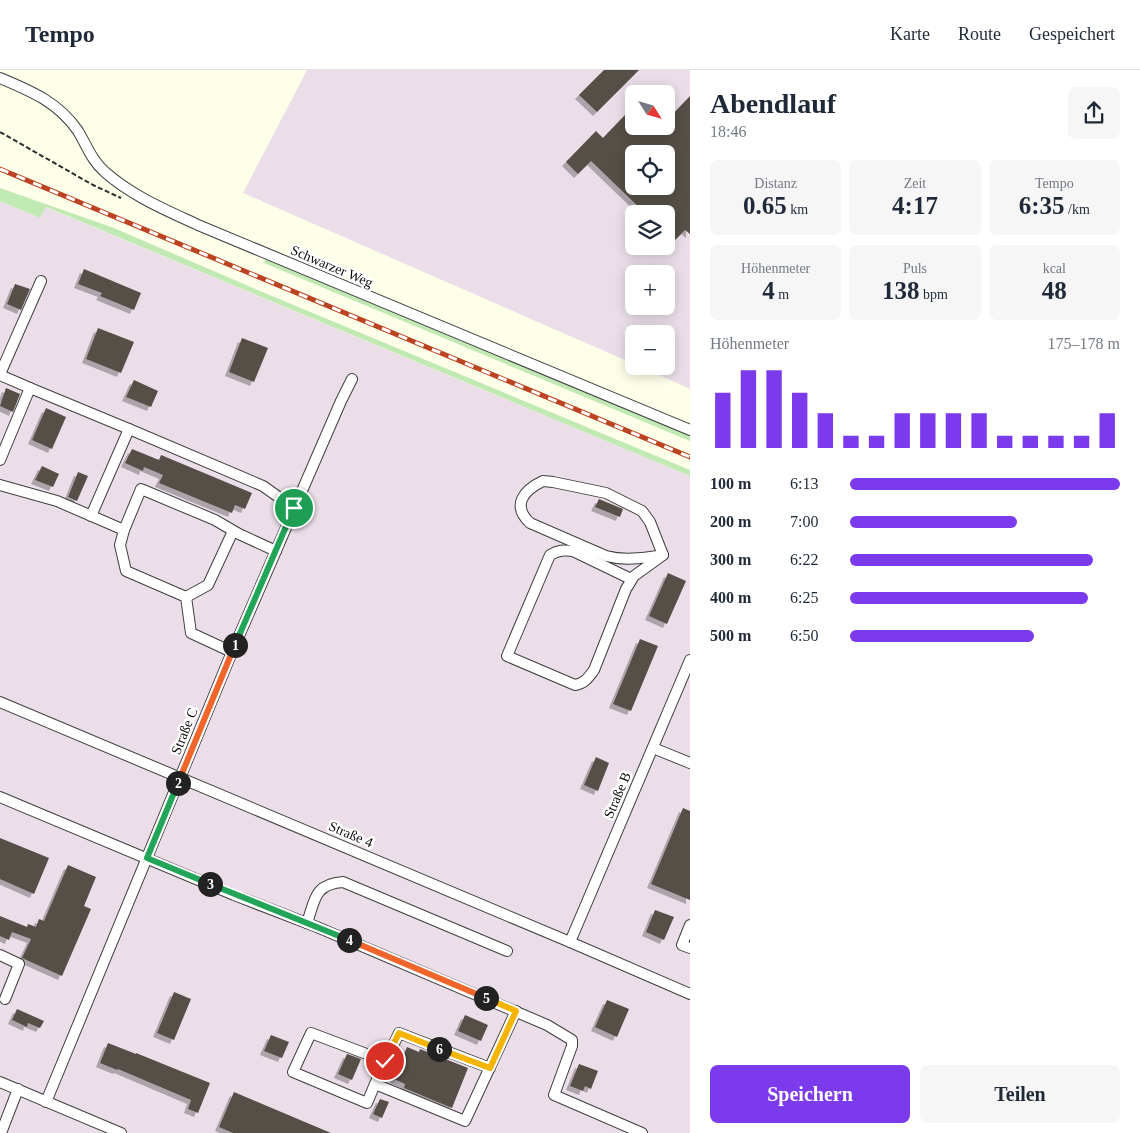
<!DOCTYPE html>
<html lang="de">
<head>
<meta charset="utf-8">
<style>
	:root { --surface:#fff; --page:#f6f6f7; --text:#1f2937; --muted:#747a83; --line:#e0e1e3; --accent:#7c3aed }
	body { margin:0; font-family:"Times New Roman",serif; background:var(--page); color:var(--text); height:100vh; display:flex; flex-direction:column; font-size:19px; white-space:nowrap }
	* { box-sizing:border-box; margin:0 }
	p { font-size:16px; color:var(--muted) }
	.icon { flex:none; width:28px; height:28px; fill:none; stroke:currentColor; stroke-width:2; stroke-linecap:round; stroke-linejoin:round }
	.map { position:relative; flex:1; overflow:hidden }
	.panel { display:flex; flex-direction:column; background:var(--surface); width:450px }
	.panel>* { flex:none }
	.needle { width:32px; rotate:127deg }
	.buttons { position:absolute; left:625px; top:15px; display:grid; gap:10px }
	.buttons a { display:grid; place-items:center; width:50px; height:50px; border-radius:8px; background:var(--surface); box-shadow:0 2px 12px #0003; font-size:25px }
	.pin { position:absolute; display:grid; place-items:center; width:42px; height:42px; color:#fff; margin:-21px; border:2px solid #fff; border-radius:50%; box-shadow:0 1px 5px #0007 }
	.km { position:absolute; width:25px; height:25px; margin:-12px; border-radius:50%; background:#222; color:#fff; font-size:14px; line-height:25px; text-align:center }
	.round { display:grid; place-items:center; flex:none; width:52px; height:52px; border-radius:8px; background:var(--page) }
	.headline { display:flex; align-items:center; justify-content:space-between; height:85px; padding:0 20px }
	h1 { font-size:28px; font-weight:800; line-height:38px }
	.stats { display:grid; grid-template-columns:repeat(3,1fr); gap:8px; height:85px; padding:5px 20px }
	.stats div { display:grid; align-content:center; border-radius:8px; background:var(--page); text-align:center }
	.stats b { font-size:25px; font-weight:800 }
	.stats small { font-size:14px; font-weight:400 }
	.stats p { font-size:14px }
	.chart { height:140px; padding:10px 20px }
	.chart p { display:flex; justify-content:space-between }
	.chart svg { width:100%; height:90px; margin-top:5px; stroke:var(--accent); stroke-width:6 }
	.action { display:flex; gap:10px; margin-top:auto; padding:10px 20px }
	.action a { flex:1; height:58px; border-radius:8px; background:var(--accent); color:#fff; font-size:20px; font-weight:800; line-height:58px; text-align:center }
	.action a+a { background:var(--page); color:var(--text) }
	ul { padding:0 20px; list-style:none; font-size:16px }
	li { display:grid; grid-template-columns:80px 60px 1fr; align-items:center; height:38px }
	li i { height:12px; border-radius:6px; background:var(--accent) }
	header { display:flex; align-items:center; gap:30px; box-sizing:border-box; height:70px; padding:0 25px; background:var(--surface); border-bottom:1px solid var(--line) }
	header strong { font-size:24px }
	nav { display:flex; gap:28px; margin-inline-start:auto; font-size:18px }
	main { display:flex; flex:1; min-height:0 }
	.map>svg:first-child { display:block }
	.industrial { fill:#ebdee9; fill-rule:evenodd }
	.green { fill:#c1e9b3 }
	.building { fill:#544f47; fill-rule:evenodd; filter:url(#shadow) }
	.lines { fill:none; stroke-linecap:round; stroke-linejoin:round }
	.minor-casing { stroke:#3e3e3e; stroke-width:12 }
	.path { stroke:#2d2d2d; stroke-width:2; stroke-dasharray:5 2.5; stroke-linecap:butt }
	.minor { stroke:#fff; stroke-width:10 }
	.rail-casing { stroke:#bc4321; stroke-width:5 }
	.rail { stroke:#fff; stroke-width:3; stroke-dasharray:9; stroke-linecap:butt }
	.split-1-casing { stroke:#fff; stroke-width:10 }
	.split-2-casing { stroke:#fff; stroke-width:10 }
	.split-3-casing { stroke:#fff; stroke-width:10 }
	.split-4-casing { stroke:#fff; stroke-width:10 }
	.split-5-casing { stroke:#fff; stroke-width:10 }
	.split-6-casing { stroke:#fff; stroke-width:10 }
	.split-7-casing { stroke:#fff; stroke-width:10 }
	.split-1 { stroke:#22a559; stroke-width:6 }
	.split-2 { stroke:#f0652b; stroke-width:6 }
	.split-3 { stroke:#22a559; stroke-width:6 }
	.split-4 { stroke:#22a559; stroke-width:6 }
	.split-5 { stroke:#f0652b; stroke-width:6 }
	.split-6 { stroke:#f5b400; stroke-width:6 }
	.split-7 { stroke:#f5b400; stroke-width:6 }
	.labels { text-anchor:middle; stroke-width:5; stroke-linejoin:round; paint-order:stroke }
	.street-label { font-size:14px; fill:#0b0b0b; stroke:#fff }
</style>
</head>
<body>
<header>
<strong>Tempo</strong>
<nav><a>Karte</a><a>Route</a><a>Gespeichert</a></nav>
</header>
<main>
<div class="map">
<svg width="690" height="1063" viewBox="0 0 690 1063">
	<defs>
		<filter id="shadow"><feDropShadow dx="-4" dy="4" stdDeviation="0" flood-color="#0004"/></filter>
	</defs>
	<rect width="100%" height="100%" fill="#feffe9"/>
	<g class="industrial">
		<path d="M307 0H690V319L639 296H666V264H634V294L243 123ZM634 24H666V56H634ZM634 84H666V116H634ZM634 144H666V176H634ZM634 204H666V236H634Z"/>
		<polygon points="0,131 40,148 45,137 690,406 690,1063 0,1063"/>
	</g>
	<g class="green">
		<polygon points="0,118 114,158 253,218 690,400 690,406 46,137 40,148 0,131"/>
		<polygon points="266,188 690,365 690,371 264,193"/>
	</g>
	<g class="building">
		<polygon points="604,0 639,0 597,42 579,25"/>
		<path d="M690 26V164L685 160 674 171 666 164V144H646L591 91 578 104 566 92 596 61 603 68 625 45 634 53V56H666V42L671 46ZM634 84H666V116H634Z"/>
		<polygon points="84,199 141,223 134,240 100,226 102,223 78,214"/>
		<polygon points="15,214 30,219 21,240 7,234"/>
		<polygon points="98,258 134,272 121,303 86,289"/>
		<polygon points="242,268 268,278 254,312 229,302"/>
		<polygon points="134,310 158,321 151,337 126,327"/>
		<polygon points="6,318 20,324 13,342 0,336"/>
		<polygon points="46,338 66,347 52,379 32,370"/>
		<polygon points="132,379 159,390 161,385 252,423 245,439 235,435 232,443 159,413 163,405 144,397 143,401 125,393"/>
		<polygon points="42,396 59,404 53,417 35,410"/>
		<polygon points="78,402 88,406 77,431 68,427"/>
		<polygon points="599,429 623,439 620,447 595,437"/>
		<polygon points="668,503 686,511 667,554 649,546"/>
		<polygon points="640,569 658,576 631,641 613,634"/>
		<polygon points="596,687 609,693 598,721 584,715"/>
		<polygon points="683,738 690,741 690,830 651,814"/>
		<polygon points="0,768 49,788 34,824 0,809"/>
		<polygon points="68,795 96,807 84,836 91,839 62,906 22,888 31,869 12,862 9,870 0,866 0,846 27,857 28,854 36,857 39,849 44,851"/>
		<polygon points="655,840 674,847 664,870 646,862"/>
		<polygon points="174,922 191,929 174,970 157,963"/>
		<polygon points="607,930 629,939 617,967 595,957"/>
		<polygon points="17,939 44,951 40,958 28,953 27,957 12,950"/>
		<polygon points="465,945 488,955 481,971 458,961"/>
		<polygon points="271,965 289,972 282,988 264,981"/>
		<polygon points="108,973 136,984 136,983 210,1013 198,1043 188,1039 191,1030 118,999 117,1000 100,993"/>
		<polygon points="407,977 419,982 420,979 468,998 452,1038 404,1018 405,1014 394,1009"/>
		<polygon points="347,984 361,989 352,1010 338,1004"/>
		<polygon points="579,994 598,1001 591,1019 585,1016 583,1021 570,1016"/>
		<polygon points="234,1022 331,1063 233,1063 219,1057"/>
		<polygon points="380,1029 389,1032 382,1048 373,1044"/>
	</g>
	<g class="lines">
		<g class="minor-casing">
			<g id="minor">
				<path d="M0 8C31 21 58 32 78 61 87 76 92 91 105 102 132 126 166 140 198 155L690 360"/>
				<polyline points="0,304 41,211"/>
				<polyline points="0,305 30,318 0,390"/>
				<polyline points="30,318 129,359"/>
				<path d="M543 411 553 412 606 423 642 441 650 452 663 485C643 488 625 491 606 486L530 453C511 435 524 420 543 411Z"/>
				<polyline points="0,415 57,431 124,460 120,475 126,501 186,527 191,563 232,582"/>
				<polyline points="91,446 129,359 263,416 294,438"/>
				<polyline points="124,460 141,419 215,450 239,464 276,481"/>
				<path d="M631 509 573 481C564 480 558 480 550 485L507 586 575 615C585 613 588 608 594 600L626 519 634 506 663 485"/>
				<polyline points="186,527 208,515 233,461"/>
				<polyline points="0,632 570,872 690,924"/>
				<polyline points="653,678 690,693"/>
				<polyline points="0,727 234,825 317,857 547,955 572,970 572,976 554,1025 642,1063"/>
				<path d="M307 853C315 830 314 814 343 812L507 881"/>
				<polyline points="690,855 682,875 690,878"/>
				<polyline points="570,872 690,590"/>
				<polyline points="0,885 19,894 5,929"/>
				<polyline points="490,998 399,963 375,1014 465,1051 516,941"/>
				<polyline points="0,1012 121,1063"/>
				<polyline points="375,1014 367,1033 293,1002 311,963 385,991"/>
				<polyline points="46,1032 232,582 341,331 352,309"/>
				<polyline points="1,1063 18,1019"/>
			</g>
		</g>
		<polyline class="path" points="0,62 93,115 121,128"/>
		<use href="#minor" class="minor"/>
		<g class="rail-casing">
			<polyline id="rail" points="0,99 690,387"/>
		</g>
		<use href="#rail" class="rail"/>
	</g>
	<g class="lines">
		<g class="split-1-casing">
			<polyline id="split-1" points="235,575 294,438"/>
		</g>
		<g class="split-2-casing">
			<polyline id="split-2" points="178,713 235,575"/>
		</g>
		<g class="split-3-casing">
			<polyline id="split-3" points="178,713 147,788 210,814"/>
		</g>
		<g class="split-4-casing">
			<polyline id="split-4" points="210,814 349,870"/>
		</g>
		<g class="split-5-casing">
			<polyline id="split-5" points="349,870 486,928"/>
		</g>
		<g class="split-6-casing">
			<polyline id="split-6" points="439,979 490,998 516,941 486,928"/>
		</g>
		<g class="split-7-casing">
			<polyline id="split-7" points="385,991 399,963 439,979"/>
		</g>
		<use href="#split-1" class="split-1"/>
		<use href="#split-2" class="split-2"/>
		<use href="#split-3" class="split-3"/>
		<use href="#split-4" class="split-4"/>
		<use href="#split-5" class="split-5"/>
		<use href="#split-6" class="split-6"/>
		<use href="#split-7" class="split-7"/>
	</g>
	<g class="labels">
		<g class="street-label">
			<text transform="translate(332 196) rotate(23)" y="5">Schwarzer Weg</text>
			<text transform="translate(184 661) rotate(-68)" y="5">Straße C</text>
			<text transform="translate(617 725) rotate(-67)" y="5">Straße B</text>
			<text transform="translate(351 764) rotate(23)" y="5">Straße 4</text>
		</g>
	</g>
</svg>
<div class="buttons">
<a><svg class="needle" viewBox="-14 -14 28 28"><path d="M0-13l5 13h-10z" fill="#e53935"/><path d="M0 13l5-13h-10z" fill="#747a83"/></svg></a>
<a><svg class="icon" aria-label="locate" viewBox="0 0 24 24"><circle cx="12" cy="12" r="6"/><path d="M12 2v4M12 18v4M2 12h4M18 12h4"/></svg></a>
<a><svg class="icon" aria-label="layers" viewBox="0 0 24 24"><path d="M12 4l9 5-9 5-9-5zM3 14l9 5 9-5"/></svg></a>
<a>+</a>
<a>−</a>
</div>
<div class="pin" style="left:294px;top:438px;background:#1e9e55"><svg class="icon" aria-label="arrive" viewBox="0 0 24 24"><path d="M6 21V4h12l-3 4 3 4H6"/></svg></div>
<div class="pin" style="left:385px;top:991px;background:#d93025"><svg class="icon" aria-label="check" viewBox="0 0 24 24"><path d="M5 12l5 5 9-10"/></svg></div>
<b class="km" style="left:235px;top:575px">1</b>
<b class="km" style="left:178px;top:713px">2</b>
<b class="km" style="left:210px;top:814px">3</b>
<b class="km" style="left:349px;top:870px">4</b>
<b class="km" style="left:486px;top:928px">5</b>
<b class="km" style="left:439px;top:979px">6</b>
</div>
<section class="panel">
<div class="headline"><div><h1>Abendlauf</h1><p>18:46</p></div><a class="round"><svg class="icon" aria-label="share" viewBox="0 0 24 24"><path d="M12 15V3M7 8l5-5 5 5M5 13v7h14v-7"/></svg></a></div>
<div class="stats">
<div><p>Distanz</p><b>0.65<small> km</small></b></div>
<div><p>Zeit</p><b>4:17</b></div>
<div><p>Tempo</p><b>6:35<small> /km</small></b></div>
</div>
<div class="stats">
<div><p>Höhenmeter</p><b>4<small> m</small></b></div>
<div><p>Puls</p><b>138<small> bpm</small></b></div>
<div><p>kcal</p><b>48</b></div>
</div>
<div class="chart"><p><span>Höhenmeter</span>175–178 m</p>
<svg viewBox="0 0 160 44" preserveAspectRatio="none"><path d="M5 44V17M15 44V6M25 44V6M35 44V17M45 44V27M55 44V38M65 44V38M75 44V27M85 44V27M95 44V27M105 44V27M115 44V38M125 44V38M135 44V38M145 44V38M155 44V27"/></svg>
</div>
<ul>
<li><b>100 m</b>6:13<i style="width:100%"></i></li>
<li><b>200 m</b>7:00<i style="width:62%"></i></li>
<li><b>300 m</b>6:22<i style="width:90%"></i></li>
<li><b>400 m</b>6:25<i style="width:88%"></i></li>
<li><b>500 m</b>6:50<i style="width:68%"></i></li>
</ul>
<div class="action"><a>Speichern</a><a>Teilen</a></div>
</section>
</main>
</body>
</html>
